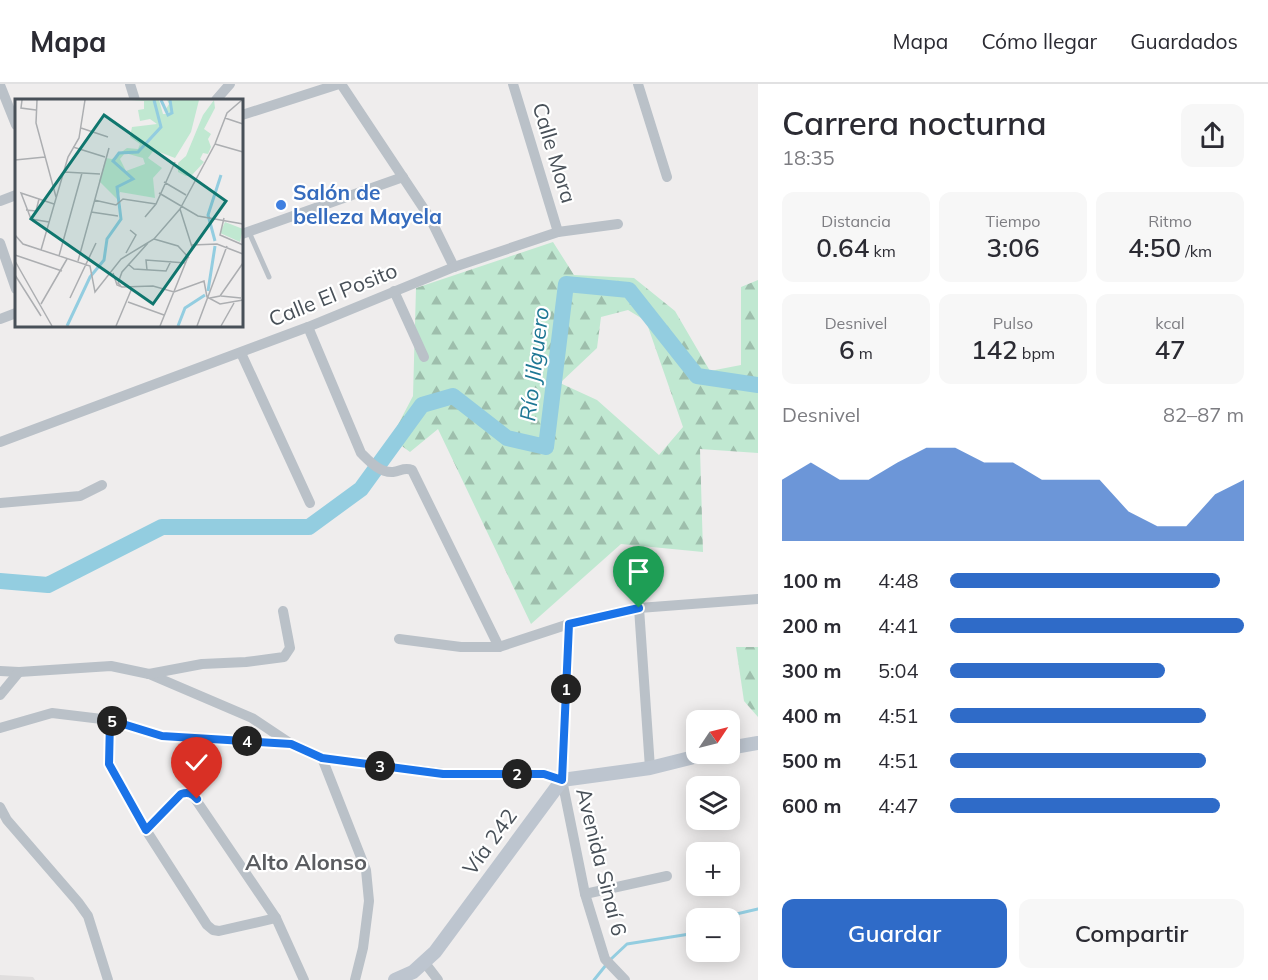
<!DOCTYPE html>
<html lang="es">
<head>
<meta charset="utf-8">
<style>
	:root { --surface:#fff; --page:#f7f7f7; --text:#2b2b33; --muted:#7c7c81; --line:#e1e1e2; --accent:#2f6bc8 }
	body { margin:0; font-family:Mulish,sans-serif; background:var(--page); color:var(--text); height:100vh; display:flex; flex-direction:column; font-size:22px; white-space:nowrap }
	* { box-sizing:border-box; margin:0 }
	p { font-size:20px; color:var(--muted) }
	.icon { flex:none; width:33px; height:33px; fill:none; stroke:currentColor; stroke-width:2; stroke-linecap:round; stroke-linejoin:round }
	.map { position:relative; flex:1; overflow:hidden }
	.panel { display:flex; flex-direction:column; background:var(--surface); width:510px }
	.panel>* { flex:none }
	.needle { width:39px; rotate:55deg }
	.fabs { position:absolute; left:686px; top:626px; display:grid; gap:12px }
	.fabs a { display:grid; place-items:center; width:54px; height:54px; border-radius:12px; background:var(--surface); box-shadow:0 3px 15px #0003; font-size:30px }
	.pin { position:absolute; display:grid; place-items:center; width:51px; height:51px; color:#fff; margin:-62px -26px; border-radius:50% 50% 50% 0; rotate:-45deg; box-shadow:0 0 6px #0007 }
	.pin .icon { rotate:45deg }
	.km { position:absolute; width:30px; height:30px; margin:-15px; border-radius:50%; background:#222; color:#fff; font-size:16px; line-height:30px; text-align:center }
	.round { display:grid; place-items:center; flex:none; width:63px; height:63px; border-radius:12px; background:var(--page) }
	.overview { display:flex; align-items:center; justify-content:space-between; height:102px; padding:0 24px }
	h1 { font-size:33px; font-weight:600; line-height:45px }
	.figures { display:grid; grid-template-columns:repeat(3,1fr); gap:9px; height:102px; padding:6px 24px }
	.figures div { display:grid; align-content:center; border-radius:12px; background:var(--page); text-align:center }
	.figures b { font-size:26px; font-weight:600 }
	.figures small { font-size:16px; font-weight:400 }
	.figures p { font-size:16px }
	.chart { height:168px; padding:12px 24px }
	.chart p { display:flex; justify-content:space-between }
	.chart svg { width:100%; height:108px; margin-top:6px; fill:var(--accent); opacity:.7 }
	.primary-button { display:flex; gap:12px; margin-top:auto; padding:12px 24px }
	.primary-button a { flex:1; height:69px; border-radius:12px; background:var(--accent); color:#fff; font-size:24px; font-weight:600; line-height:69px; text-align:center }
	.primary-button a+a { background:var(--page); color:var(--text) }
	ul { padding:0 24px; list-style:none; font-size:20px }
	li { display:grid; grid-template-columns:96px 72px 1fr; align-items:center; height:45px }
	li i { height:15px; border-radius:8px; background:var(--accent) }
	header { display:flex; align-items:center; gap:36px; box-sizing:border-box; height:84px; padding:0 30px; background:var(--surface); border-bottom:2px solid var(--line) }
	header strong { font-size:28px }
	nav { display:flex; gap:33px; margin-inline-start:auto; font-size:21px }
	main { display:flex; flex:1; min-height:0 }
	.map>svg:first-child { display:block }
	.education { fill:#e0dede }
	.forest { fill:url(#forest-firs); fill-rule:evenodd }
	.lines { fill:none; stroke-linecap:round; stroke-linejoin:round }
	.stream { stroke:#93cde0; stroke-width:3 }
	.river { stroke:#93cde0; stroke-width:16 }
	.lane { stroke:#bac1c8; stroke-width:5 }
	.street { stroke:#bac1c8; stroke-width:10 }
	.secondary { stroke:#bdc5cf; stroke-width:14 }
	.route-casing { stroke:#fff; stroke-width:12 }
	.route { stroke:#1a73e8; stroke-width:8 }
	.shop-dot { fill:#3f7fe0; stroke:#fff; stroke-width:2 }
	.labels { text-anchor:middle; stroke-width:4.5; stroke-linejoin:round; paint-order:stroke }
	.street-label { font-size:21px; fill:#485058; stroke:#fff }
	.shop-label { font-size:21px; font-weight:bold; fill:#366cbe; stroke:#fff; text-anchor:start }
	.water-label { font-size:22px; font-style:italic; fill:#1e7795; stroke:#fff }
	.neighbourhood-label { font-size:22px; font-weight:bold; fill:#5b5d61; stroke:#fff }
	.inset-river { fill:none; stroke:#93cde0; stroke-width:3 }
	.inset-road { fill:none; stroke:#acaeb1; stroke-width:1.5 }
	.view { fill:#0f766e; fill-opacity:0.15; stroke:#0f766e; stroke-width:3 }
	.inset-edge { fill:none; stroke:#485058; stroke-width:3 }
</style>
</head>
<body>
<header>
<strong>Mapa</strong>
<nav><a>Mapa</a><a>Cómo llegar</a><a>Guardados</a></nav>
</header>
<main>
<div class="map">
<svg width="758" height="896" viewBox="0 0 758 896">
	<defs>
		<pattern id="forest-firs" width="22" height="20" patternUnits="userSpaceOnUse" patternTransform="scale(1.5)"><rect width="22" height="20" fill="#c0e8d1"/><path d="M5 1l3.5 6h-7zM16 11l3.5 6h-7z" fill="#9ebeac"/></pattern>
	</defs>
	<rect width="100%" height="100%" fill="#efeded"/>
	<polygon class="education" points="0,891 33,893 35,896 0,896"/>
	<g class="forest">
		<path d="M553 158 574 191 634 194 675 227 710 287 741 281V203L758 196V369L700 365 703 468 621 460 531 540 438 345 410 368 391 354 413 312 416 204ZM628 226 646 237 683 343 659 371 597 316 560 299 597 264 601 233Z"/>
		<polygon points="736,563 758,563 758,633 744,617"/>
	</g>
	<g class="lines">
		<g class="stream">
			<polyline points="727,834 732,831 758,825"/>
			<polyline points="610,876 627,860 696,849"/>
			<polyline points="594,896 606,881"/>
		</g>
		<polyline class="river" points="0,497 48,501 162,443 309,443 361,405 422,321 453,312 507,354 546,363 566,200 629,206 697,292 758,301"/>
		<polyline class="lane" points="249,148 269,193"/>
		<g class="street">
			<polyline points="130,0 135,16"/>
			<polyline points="341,0 430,134 454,183"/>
			<polyline points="513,0 558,148"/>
			<polyline points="638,0 667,93"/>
			<polyline points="0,1 16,41"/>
			<polyline points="216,16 230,0"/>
			<polyline points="242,31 339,0"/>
			<polyline points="0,117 16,111"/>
			<polyline points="242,150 403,93"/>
			<polyline points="0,159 16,205"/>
			<polyline points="394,207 424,273"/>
			<polyline points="0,235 16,229"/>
			<path d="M308 243 361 369C369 377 380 389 393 388 401 387 404 383 412 386L499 563"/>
			<polyline points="241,269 310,419"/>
			<polyline points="0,358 308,243 454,183 558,148 618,140"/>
			<polyline points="0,419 80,412 102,401"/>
			<polyline points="639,524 650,684"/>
			<polyline points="569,540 562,696 585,810 605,875 625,896"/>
			<polyline points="399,555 461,563 499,563 569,540 639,524 758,515"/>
			<polyline points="0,587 19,588 111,582 149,590 252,634 291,660 322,674 443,689 544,689 562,696"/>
			<polyline points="149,590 202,580 246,578 284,573 290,564 283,527"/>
			<polyline points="0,611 19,588"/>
			<polyline points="110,636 109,680 146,746 207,841 213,846 219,847 276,834"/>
			<polyline points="0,644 52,629 110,636 162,652 289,660"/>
			<polyline points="322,674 366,786 369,817 363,864 355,896"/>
			<polyline points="0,723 7,736 78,818 88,832 108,896"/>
			<polyline points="146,746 181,710 187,708 192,710 276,834 304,896"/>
			<polyline points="585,810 667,792"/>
			<polyline points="425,879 438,896"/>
		</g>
		<g class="secondary">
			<polyline points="729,664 758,659"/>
			<polyline points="395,896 413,888 435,868 562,696 650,684 710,669"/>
		</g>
	</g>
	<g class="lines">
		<g class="route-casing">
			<path id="route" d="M197 715C192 709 188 708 181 710L146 746 109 680 110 636 162 652 291 660 322 674 443 690H544L562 696 569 540 639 524"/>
		</g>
		<use href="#route" class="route"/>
	</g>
	<circle class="shop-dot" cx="281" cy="121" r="6"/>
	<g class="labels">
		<g class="street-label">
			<text transform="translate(554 69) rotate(73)" y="7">Calle Mora</text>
			<text transform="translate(333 211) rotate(-22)" y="7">Calle El Posito</text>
			<text transform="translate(490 758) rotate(-54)" y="7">Vía 242</text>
			<text transform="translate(601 778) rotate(76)" y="7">Avenida Sinaí 6</text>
		</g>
		<g class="shop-label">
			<text x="293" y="116">Salón de<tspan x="293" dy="24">belleza Mayela</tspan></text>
		</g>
		<g class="water-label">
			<text transform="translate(534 280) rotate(-83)" y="8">Río Jilguero</text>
		</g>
		<g class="neighbourhood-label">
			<text x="306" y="786">Alto Alonso</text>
		</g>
	</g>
	<g transform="translate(15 15)">
		<rect width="228" height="228" fill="#efeded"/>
		<path d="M210 123 228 130 225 143 205 134Z" fill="#c0e8d1"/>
		<path d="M116 1H144L148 15H155L151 10 154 5 152 1H184L176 33 160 59 139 51 133 59 147 69 138 79 140 99 105 93 102 100 84 82 91 59 97 60 112 49 123 50 125 45 115 38 117 28 142 25 135 20 125 22 123 11 129 10V2ZM110 54 128 59 130 65 111 72 105 60ZM199 1 200 9 189 30 196 35 193 40 196 48 193 55 188 54 185 60 189 63 177 76 171 77 163 73V64L171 57 188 16Z" fill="#c0e8d1" fill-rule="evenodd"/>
		<path class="inset-river" d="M146 1 153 16 157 14 155 1M200 142 193 116 206 76M193 192 200 147M52 227 75 178 89 161 92 140 106 120 102 88 118 80 98 62 104 54 123 53 146 28 139 1M163 227 170 209 190 196"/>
		<path class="inset-road" d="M7 1 6 9 21 11M22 1 21 24 41 98M210 19 228 25M66 29 93 38M200 45 228 53M58 48 90 58M0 61 30 58M49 73 85 75M149 83 171 96M144 94 183 117 228 125M79 101 101 106 108 100 141 105M11 111 21 112 24 100M76 113 103 117M130 118 141 105 160 63M209 119 205 136 228 146M34 123 16 120 6 94 39 105M0 136 8 145 75 167 80 193 106 160 139 140 165 110M139 140 163 147 174 159M177 146 202 145 228 155M26 151 53 58 64 39 70 1M111 154 121 136 115 131M0 156 47 172M44 157 67 74M0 162 37 227M63 162 94 49M113 165 119 170 151 172 156 162M132 171 131 161 171 164M98 174 102 186 107 188 138 187 159 193 189 182 192 198 205 205 228 201M0 176 26 217M106 187 103 184 107 173 133 144M206 197 226 199M55 199 81 144M195 199 205 197 228 164M113 203 149 216M26 205 52 160M101 227 117 189M145 227 177 148 165 110 200 45 212 14 227 1M182 227 212 147M206 227 219 204"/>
		<path class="view" d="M89 16 211 102 138 205 16 120Z"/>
		<rect width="228" height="228" class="inset-edge"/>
	</g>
</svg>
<div class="fabs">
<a><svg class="needle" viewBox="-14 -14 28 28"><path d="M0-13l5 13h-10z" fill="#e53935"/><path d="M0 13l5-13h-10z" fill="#7c7c81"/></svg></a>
<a><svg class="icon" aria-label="layers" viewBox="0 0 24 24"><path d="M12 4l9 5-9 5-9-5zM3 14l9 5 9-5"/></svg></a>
<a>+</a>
<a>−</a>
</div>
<div class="pin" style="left:639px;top:524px;background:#1e9e55"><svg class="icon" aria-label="arrive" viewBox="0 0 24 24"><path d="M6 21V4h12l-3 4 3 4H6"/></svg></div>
<div class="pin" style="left:197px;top:715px;background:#d93025"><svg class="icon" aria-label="check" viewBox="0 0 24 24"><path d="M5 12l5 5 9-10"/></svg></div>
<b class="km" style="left:566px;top:605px">1</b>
<b class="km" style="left:517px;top:690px">2</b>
<b class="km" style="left:380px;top:682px">3</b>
<b class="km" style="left:247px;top:657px">4</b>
<b class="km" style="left:112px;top:637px">5</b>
</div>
<section class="panel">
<div class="overview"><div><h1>Carrera nocturna</h1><p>18:35</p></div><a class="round"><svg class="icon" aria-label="share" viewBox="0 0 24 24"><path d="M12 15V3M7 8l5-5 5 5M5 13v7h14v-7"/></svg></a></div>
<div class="figures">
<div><p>Distancia</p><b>0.64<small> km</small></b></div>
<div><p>Tiempo</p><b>3:06</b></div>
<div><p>Ritmo</p><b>4:50<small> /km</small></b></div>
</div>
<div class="figures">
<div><p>Desnivel</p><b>6<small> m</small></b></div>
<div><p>Pulso</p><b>142<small> bpm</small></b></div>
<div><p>kcal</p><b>47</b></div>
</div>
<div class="chart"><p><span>Desnivel</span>82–87 m</p>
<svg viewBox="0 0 160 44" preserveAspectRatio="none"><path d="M0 44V19L10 12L20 19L30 19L40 12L50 6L60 6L70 12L80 12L90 19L100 19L110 19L120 32L130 38L140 38L150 25L160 19V44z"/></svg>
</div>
<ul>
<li><b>100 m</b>4:48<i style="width:92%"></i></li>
<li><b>200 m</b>4:41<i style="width:100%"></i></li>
<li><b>300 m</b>5:04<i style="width:73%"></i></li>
<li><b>400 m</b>4:51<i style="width:87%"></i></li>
<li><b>500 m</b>4:51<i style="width:87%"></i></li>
<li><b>600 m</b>4:47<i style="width:92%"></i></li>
</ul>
<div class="primary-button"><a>Guardar</a><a>Compartir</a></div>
</section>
</main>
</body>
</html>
